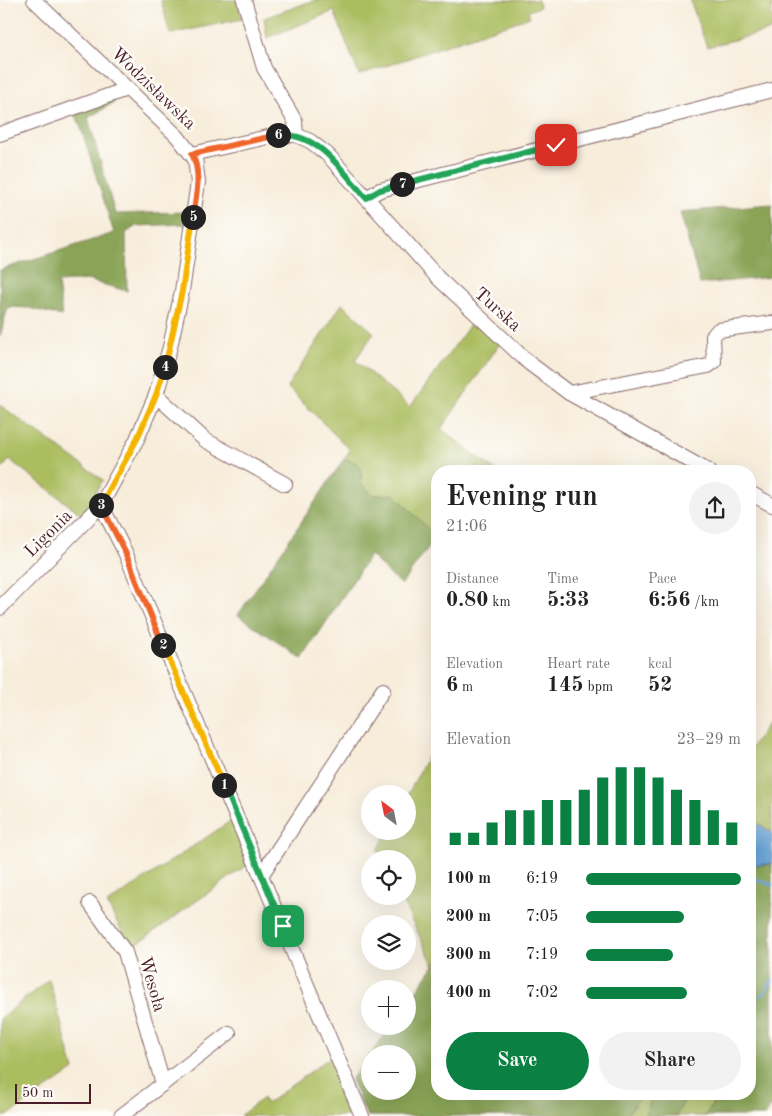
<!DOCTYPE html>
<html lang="en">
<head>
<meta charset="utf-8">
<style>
	:root { --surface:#fff; --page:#f2f2f2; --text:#222; --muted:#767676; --accent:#0b8043 }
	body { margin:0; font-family:"Old Standard TT",serif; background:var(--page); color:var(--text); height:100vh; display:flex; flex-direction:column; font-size:19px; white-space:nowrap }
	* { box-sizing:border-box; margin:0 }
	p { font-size:16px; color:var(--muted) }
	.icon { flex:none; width:28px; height:28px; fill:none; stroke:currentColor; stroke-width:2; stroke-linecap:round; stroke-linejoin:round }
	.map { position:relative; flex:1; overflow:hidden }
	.drawer { position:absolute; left:431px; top:465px; width:325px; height:635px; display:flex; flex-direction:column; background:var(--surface); border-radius:20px; box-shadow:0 5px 20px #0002 }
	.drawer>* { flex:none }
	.needle { width:32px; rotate:328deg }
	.tools { position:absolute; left:361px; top:785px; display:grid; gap:10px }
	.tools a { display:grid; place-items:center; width:55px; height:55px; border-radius:50%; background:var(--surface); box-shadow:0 5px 20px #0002; font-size:25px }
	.scale { position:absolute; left:15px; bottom:12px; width:76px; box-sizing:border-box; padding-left:5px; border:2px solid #4a1f2b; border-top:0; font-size:14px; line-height:18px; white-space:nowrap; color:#4a1f2b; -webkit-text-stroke:4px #fdfcf7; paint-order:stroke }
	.pin { position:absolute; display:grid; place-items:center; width:42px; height:42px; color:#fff; margin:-21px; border-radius:10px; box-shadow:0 2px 8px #0006 }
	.km { position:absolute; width:25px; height:25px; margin:-12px; border-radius:50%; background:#222; color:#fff; font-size:14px; line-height:25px; text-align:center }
	.round { display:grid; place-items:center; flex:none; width:52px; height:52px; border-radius:26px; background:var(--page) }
	.head { display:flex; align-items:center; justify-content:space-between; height:85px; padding:0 15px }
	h1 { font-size:28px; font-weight:800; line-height:38px }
	.figures { display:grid; grid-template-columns:repeat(3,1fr); gap:8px; height:85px; padding:5px 15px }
	.figures div { display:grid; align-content:center }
	.figures b { font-size:21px; font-weight:800 }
	.figures small { font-size:14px; font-weight:400 }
	.figures p { font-size:14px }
	.chart { height:140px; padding:10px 15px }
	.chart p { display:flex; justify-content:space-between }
	.chart svg { width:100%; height:90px; margin-top:5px; stroke:var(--accent); stroke-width:6 }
	.action { display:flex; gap:10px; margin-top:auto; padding:10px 15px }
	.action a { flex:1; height:58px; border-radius:30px; background:var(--accent); color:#fff; font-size:20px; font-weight:800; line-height:58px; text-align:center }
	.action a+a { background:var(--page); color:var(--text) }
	ul { padding:0 15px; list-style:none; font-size:16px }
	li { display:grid; grid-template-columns:80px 60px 1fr; align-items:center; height:38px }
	li i { height:12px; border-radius:6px; background:var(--accent) }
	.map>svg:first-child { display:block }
	.green { fill:#acbd60; stroke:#7b6e46 }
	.forest { fill:#89a456; stroke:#6a6240 }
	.water { fill:#66a2d6; stroke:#586080 }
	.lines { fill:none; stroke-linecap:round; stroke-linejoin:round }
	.stream { stroke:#66a2d6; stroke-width:3 }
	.minor-casing { stroke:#876769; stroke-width:16 }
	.minor { stroke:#fff; stroke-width:14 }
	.split-1-casing { stroke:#fff; stroke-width:10 }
	.split-2-casing { stroke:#fff; stroke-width:10 }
	.split-3-casing { stroke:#fff; stroke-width:10 }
	.split-4-casing { stroke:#fff; stroke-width:10 }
	.split-5-casing { stroke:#fff; stroke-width:10 }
	.split-6-casing { stroke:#fff; stroke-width:10 }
	.split-7-casing { stroke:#fff; stroke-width:10 }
	.split-8-casing { stroke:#fff; stroke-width:10 }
	.split-1 { stroke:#22a559; stroke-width:6 }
	.split-2 { stroke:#f5b400; stroke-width:6 }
	.split-3 { stroke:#f0652b; stroke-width:6 }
	.split-4 { stroke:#f5b400; stroke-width:6 }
	.split-5 { stroke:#f5b400; stroke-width:6 }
	.split-6 { stroke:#f0652b; stroke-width:6 }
	.split-7 { stroke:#22a559; stroke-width:6 }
	.split-8 { stroke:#22a559; stroke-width:6 }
	.labels { text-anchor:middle; stroke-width:5; stroke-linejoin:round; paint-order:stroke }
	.street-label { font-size:18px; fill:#4a1f2b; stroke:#fdfcf7 }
</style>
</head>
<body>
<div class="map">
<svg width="772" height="1116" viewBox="0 0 772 1116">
	<rect width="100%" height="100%" fill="#fdfcf7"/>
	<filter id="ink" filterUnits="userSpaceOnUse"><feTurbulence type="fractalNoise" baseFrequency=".02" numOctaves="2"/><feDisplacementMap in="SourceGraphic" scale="10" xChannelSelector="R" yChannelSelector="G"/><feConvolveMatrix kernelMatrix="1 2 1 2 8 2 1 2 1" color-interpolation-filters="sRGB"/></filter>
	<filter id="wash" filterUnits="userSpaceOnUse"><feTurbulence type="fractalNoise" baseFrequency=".0096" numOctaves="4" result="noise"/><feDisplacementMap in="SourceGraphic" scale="20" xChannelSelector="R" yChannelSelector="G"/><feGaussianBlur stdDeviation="1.12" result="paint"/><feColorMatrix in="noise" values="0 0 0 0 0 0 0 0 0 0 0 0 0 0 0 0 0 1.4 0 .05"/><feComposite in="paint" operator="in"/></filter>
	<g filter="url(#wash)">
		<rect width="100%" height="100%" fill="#f7eddb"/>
		<g class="green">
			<polygon points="161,0 237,0 242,19 170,34"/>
			<polygon points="315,0 538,0 540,7 528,11 530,17 359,75 334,11 267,38 264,18"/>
			<polygon points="690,0 758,0 759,3 772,0 772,30 707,47"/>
			<polygon points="342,304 374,333 355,360 410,407 475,318 501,342 441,429 496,471 438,471 437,538 395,495 373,495 360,482 362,477 356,462 344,459 350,450 287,387"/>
			<polygon points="0,405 103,480 82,515 10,460 0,470"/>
			<polygon points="772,718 772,832 750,820 750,750"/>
			<polygon points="431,750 438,756 438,961 434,966 400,896 408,896 408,859 382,859 378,850 388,831 408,831 408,794"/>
			<polygon points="232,820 250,863 131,948 107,904"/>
			<polygon points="49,979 74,1070 7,1116 0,1116 0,1019"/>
			<polygon points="332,1056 355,1116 240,1116 263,1098 266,1104"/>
			<polygon points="643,1094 653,1094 646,1116 626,1116"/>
			<polygon points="686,1096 714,1102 705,1116 676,1116"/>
		</g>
		<g class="forest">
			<polygon points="112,99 115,102 88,118 115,214 187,212 186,224 136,226 126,233 127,291 87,280 58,282 62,316 29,308 8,307 0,336 0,270 114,233 79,122 73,113"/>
			<polygon points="772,204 772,277 700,284 680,212"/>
			<polygon points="344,459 356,462 362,469 360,482 373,495 395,495 436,537 401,585 370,555 302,659 238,615"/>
			<polygon points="772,864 772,1105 765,1116 705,1116 714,1102 687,1096 676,1116 646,1116 653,1094 750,1094 750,865"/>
			<polygon points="437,961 438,1094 643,1094 626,1116 367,1116 351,1080 370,1054 370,1091 408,1091 408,1054 371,1054 391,1026 408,1026 408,1003"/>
		</g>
		<polygon class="water" points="750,820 772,832 772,864 750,865"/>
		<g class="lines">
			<g class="stream">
				<polyline points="750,877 772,885"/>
				<polyline points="762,996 772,981"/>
			</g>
		</g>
	</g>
	<g filter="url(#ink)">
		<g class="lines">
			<g class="minor-casing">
				<g id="minor">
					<polyline points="244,0 264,68 295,121 296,135 310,141 328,155 439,279 529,363 569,393 708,471"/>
					<polyline points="0,134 127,89"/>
					<polyline points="192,154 277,135 296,135"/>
					<polyline points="366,198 380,190 772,90"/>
					<polyline points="569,393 708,366 714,362 713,336 718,330 772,323"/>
					<polyline points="156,395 205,440 285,484"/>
					<polyline points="750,493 772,505"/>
					<polyline points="101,505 125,552 362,1116"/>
					<polyline points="0,608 101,505 137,439 156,395 170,347 182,291 198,182 195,159 177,136 34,0"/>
					<polyline points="262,874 383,690"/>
					<polyline points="90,903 125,952 163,1084"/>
					<polyline points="121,1116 229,1033"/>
				</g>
			</g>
			<use href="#minor" class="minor"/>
		</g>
	</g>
	<g class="lines" filter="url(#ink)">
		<g class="split-1-casing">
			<polyline id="split-1" points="224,785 283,926"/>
		</g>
		<g class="split-2-casing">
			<polyline id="split-2" points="163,645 224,785"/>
		</g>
		<g class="split-3-casing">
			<polyline id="split-3" points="101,505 125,552 163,645"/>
		</g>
		<g class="split-4-casing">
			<polyline id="split-4" points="101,505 137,439 156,395 165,367"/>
		</g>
		<g class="split-5-casing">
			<polyline id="split-5" points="165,367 182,291 193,217"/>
		</g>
		<g class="split-6-casing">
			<path id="split-6" d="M193 217C196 195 202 174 192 154L278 135"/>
		</g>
		<g class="split-7-casing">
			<path id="split-7" d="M278 135C319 132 342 171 366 198L380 190 402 184"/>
		</g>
		<g class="split-8-casing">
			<polyline id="split-8" points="402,184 556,145"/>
		</g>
		<use href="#split-1" class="split-1"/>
		<use href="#split-2" class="split-2"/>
		<use href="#split-3" class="split-3"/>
		<use href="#split-4" class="split-4"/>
		<use href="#split-5" class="split-5"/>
		<use href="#split-6" class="split-6"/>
		<use href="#split-7" class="split-7"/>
		<use href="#split-8" class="split-8"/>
	</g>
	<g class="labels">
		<g class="street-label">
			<text transform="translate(154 88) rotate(44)" y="6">Wodzisławska</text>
			<text transform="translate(498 309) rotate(42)" y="6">Turska</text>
			<text transform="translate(48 533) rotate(-45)" y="6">Ligonia</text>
			<text transform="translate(153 984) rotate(74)" y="6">Wesoła</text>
		</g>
	</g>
</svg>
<div class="tools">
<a><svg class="needle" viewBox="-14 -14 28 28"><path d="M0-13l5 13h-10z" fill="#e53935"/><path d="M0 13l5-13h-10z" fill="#767676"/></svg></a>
<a><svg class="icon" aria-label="locate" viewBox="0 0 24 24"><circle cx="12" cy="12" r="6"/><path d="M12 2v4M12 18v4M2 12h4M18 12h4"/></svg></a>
<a><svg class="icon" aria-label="layers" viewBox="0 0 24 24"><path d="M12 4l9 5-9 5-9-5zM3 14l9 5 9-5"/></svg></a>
<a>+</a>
<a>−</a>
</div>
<div class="scale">50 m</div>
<div class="pin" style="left:283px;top:926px;background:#1e9e55"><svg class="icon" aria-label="arrive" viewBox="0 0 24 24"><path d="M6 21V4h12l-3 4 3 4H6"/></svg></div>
<div class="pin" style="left:556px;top:145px;background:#d93025"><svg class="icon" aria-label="check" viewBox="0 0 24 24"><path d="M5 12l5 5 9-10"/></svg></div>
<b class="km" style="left:224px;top:785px">1</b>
<b class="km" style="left:163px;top:645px">2</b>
<b class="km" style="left:101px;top:505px">3</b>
<b class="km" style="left:165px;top:367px">4</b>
<b class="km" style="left:193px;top:217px">5</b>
<b class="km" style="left:278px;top:135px">6</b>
<b class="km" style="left:402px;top:184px">7</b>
<section class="drawer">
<div class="head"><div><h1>Evening run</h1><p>21:06</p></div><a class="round"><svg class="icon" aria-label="share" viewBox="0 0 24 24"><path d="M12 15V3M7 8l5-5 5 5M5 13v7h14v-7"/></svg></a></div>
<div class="figures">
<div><p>Distance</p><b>0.80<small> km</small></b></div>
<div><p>Time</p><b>5:33</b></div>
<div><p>Pace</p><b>6:56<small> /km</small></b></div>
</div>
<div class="figures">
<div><p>Elevation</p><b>6<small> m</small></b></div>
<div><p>Heart rate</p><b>145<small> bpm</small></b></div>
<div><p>kcal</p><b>52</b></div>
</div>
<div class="chart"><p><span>Elevation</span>23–29 m</p>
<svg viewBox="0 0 160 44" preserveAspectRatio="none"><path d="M5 44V38M15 44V38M25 44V33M35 44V27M45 44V27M55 44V22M65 44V22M75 44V17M85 44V11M95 44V6M105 44V6M115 44V11M125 44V17M135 44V22M145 44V27M155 44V33"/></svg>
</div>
<ul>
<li><b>100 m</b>6:19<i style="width:100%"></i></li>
<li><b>200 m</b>7:05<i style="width:63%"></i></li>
<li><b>300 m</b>7:19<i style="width:56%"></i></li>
<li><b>400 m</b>7:02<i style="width:65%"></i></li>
</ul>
<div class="action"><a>Save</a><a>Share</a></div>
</section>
</div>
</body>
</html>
